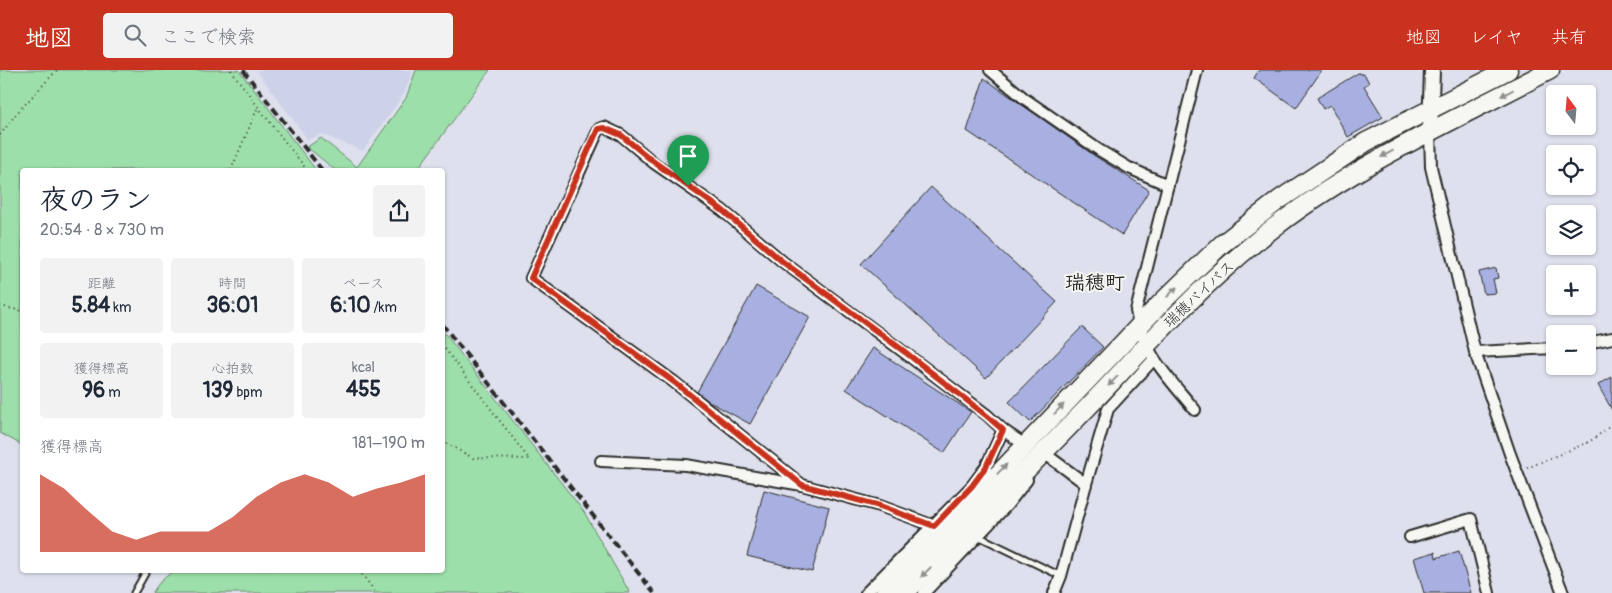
<!DOCTYPE html>
<html lang="ja">
<head>
<meta charset="utf-8">
<style>
	:root { --surface:#fff; --page:#f2f2f3; --text:#1f2937; --muted:#747a83; --accent:#c8321e }
	body { margin:0; font-family:Pangolin,"Klee One",sans-serif; background:var(--page); color:var(--text); height:100vh; display:flex; flex-direction:column; font-size:19px; white-space:nowrap }
	* { box-sizing:border-box; margin:0 }
	p { font-size:16px; color:var(--muted) }
	.icon { flex:none; width:28px; height:28px; fill:none; stroke:currentColor; stroke-width:2; stroke-linecap:round; stroke-linejoin:round }
	.map { position:relative; flex:1; overflow:hidden }
	.drawer { position:absolute; left:20px; top:98px; width:425px; height:405px; display:flex; flex-direction:column; background:var(--surface); border-radius:5px; box-shadow:0 1px 4px #0004 }
	.drawer>* { flex:none }
	.needle { width:32px; rotate:344deg }
	.buttons { position:absolute; left:1546px; top:15px; display:grid; gap:10px }
	.buttons a { display:grid; place-items:center; width:50px; height:50px; border-radius:5px; background:var(--surface); box-shadow:0 1px 4px #0004; font-size:25px }
	.pin { position:absolute; display:grid; place-items:center; width:42px; height:42px; color:#fff; margin:-51px -21px; border-radius:50% 50% 50% 0; rotate:-45deg; box-shadow:0 0 5px #0007 }
	.pin .icon { rotate:45deg }
	.round { display:grid; place-items:center; flex:none; width:52px; height:52px; border-radius:5px; background:var(--page) }
	.summary { display:flex; align-items:center; justify-content:space-between; height:85px; padding:0 20px }
	h1 { font-size:28px; font-weight:800; line-height:38px }
	.stats { display:grid; grid-template-columns:repeat(3,1fr); gap:8px; height:85px; padding:5px 20px }
	.stats div { display:grid; align-content:center; border-radius:5px; background:var(--page); text-align:center }
	.stats b { font-size:21px; font-weight:800 }
	.stats small { font-size:14px; font-weight:400 }
	.stats p { font-size:14px }
	.chart { height:140px; padding:10px 20px }
	.chart p { display:flex; justify-content:space-between }
	.chart svg { width:100%; height:90px; margin-top:5px; fill:var(--accent); opacity:.7 }
	header { display:flex; align-items:center; gap:30px; box-sizing:border-box; height:70px; padding:0 25px; background:var(--accent); color:#fff }
	header strong { font-size:24px }
	nav { display:flex; gap:28px; margin-inline-start:auto; font-size:18px }
	.search { width:350px; height:45px; background:var(--page); display:flex; align-items:center; gap:12px; box-sizing:border-box; padding:0 18px; border-radius:5px; color:var(--muted); font-size:19px }
	.map>svg:first-child { display:block }
	.built { fill:#ced2e9 }
	.green { fill:#9ddfaa; stroke:#64856a }
	.building { fill:#a7b0e0; stroke:#2b2b2b }
	.lines { fill:none; stroke-linecap:round; stroke-linejoin:round }
	.lane-casing { stroke:#2b2b2b; stroke-width:9 }
	.street-casing { stroke:#2b2b2b; stroke-width:14 }
	.secondary-casing { stroke:#2b2b2b; stroke-width:18 }
	.highway-casing { stroke:#2b2b2b; stroke-width:21 }
	.path { stroke:#2b2b2b; stroke-width:2; stroke-dasharray:1 4; stroke-linecap:butt }
	.lane { stroke:#f6f6f2; stroke-width:5 }
	.street { stroke:#f6f6f2; stroke-width:10 }
	.secondary { stroke:#f6f6f2; stroke-width:14 }
	.highway { stroke:#f6f6f2; stroke-width:18 }
	.rail { stroke:#2b2b2b; stroke-width:4; stroke-dasharray:8 4; stroke-linecap:butt }
	.oneway { fill:#90908e }
	.route-casing { stroke:#fff; stroke-width:10 }
	.route { stroke:#c8321e; stroke-width:6 }
	.labels { text-anchor:middle; stroke-width:4; stroke-linejoin:round; paint-order:stroke }
	.street-label { font-size:15px; fill:#2b2b2b; stroke:#f6f6f2 }
	.district-label { font-size:20px; font-weight:bold; fill:#2b2b2b; stroke:#f6f6f2 }
</style>
</head>
<body>
<header>
<strong>地図</strong>
<div class="search"><svg class="icon" aria-label="search" viewBox="0 0 24 24"><circle cx="10" cy="10" r="6"/><path d="M15 15l6 6"/></svg>ここで検索</div>
<nav><a>地図</a><a>レイヤ</a><a>共有</a></nav>
</header>
<div class="map">
<svg width="1612" height="523" viewBox="0 0 1612 523">
	<rect width="100%" height="100%" fill="#dee1ed"/>
	<filter id="ink" filterUnits="userSpaceOnUse"><feTurbulence type="fractalNoise" baseFrequency=".02" numOctaves="2"/><feDisplacementMap in="SourceGraphic" scale="10" xChannelSelector="R" yChannelSelector="G"/><feConvolveMatrix kernelMatrix="1 2 1 2 8 2 1 2 1" color-interpolation-filters="sRGB"/></filter>
	<g filter="url(#ink)">
		<polygon class="built" points="256,0 413,0 404,24 363,81 321,64 308,70"/>
		<g class="green">
			<polygon points="0,0 239,0 316,100 22,100 22,375 0,363"/>
			<polygon points="416,0 490,0 417,100 335,100 307,77 321,68 357,97 406,28"/>
			<polygon points="443,261 584,442 630,523 152,523 160,512 174,500 442,500"/>
		</g>
		<g class="building">
			<polygon points="1259,0 1322,0 1296,38 1254,8"/>
			<polygon points="1358,3 1365,5 1369,13 1364,16 1383,47 1348,67 1330,35 1323,39 1317,28"/>
			<polygon points="984,8 1095,86 1149,120 1122,165 967,61"/>
			<polygon points="931,117 1057,232 986,308 861,194"/>
			<polygon points="1496,198 1498,208 1493,209 1496,223 1484,224 1479,202"/>
			<polygon points="756,216 810,247 750,354 710,332 697,322"/>
			<polygon points="1082,257 1103,277 1030,352 1009,332"/>
			<polygon points="873,278 971,342 944,383 846,319"/>
			<polygon points="1612,307 1612,340 1598,315"/>
			<polygon points="764,420 829,437 812,502 747,486"/>
			<polygon points="1459,481 1471,523 1424,523 1414,488 1435,482 1436,488"/>
		</g>
		<g class="lines">
			<g class="lane-casing">
				<g id="lane">
					<polyline points="978,466 1061,506"/>
					<polyline points="134,523 147,500"/>
				</g>
			</g>
			<g class="street-casing">
				<g id="street">
					<polyline points="990,0 1025,29 1099,80 1129,98 1168,115"/>
					<polyline points="1430,62 1431,97 1475,282 1510,384 1563,523"/>
					<polyline points="1588,273 1612,268"/>
					<polyline points="1475,282 1555,278"/>
					<path d="M1195 340C1168 307 1143 284 1136 241L1197 0"/>
					<polyline points="1048,386 1086,414"/>
					<polyline points="601,391 686,395 802,415 880,436 934,456"/>
					<polyline points="802,415 674,312 531,208 599,59 604,57 621,65 654,93 722,140 783,192 905,283 987,345 1003,360 1025,375"/>
					<polyline points="1410,467 1471,449 1489,523"/>
					<polyline points="866,523 972,416 986,397 1003,360"/>
					<polyline points="924,523 1008,434 1027,410"/>
					<polyline points="1054,523 1061,506 1086,414 1108,339 1153,290"/>
				</g>
			</g>
			<g class="secondary-casing">
				<polyline id="secondary" points="1430,62 1432,0"/>
			</g>
			<g class="highway-casing">
				<g id="highway">
					<polyline points="885,523 1162,232 1197,198 1222,174 1279,130 1366,72 1508,0"/>
					<path d="M905 523C966 461 1028 399 1088 337 1148 274 1207 208 1276 156 1360 92 1457 49 1550 0"/>
				</g>
			</g>
			<g class="path">
				<polyline points="231,0 258,37 307,100"/>
				<polyline points="0,65 17,43 57,0"/>
				<polyline points="231,100 258,37"/>
				<polyline points="0,236 22,241"/>
				<polyline points="442,275 529,389"/>
				<polyline points="442,371 473,388 529,389"/>
				<polyline points="1527,398 1589,372 1612,355"/>
				<polyline points="359,500 376,523"/>
			</g>
			<use href="#lane" class="lane"/>
			<use href="#street" class="street"/>
			<use href="#secondary" class="secondary"/>
			<use href="#highway" class="highway"/>
			<g class="rail">
				<polyline points="243,0 322,100"/>
				<polyline points="442,254 654,523"/>
			</g>
		</g>
		<defs><path id="oneway-solid" d="M-6-.8H1V-3.2L6.5 0L1 3.2V.8H-6Z" transform="scale(1.25)"/></defs>
		<g class="oneway">
			<use href="#oneway-solid" transform="translate(1507 23) rotate(152)"/>
			<use href="#oneway-solid" transform="translate(1387 84) rotate(152)"/>
			<use href="#oneway-solid" transform="translate(1172 222) rotate(-44)"/>
			<use href="#oneway-solid" transform="translate(1113 311) rotate(134)"/>
			<use href="#oneway-solid" transform="translate(1059 339) rotate(-46)"/>
			<use href="#oneway-solid" transform="translate(1002 399) rotate(-46)"/>
			<use href="#oneway-solid" transform="translate(926 502) rotate(135)"/>
		</g>
	</g>
	<g class="lines" filter="url(#ink)">
		<g class="route-casing">
			<polygon id="route" points="604,58 621,65 654,92 722,140 783,192 905,282 987,346 1003,360 986,397 972,416 934,456 880,436 802,415 674,312 531,208 598,59"/>
		</g>
		<use href="#route" class="route"/>
	</g>
	<g class="labels">
		<g class="street-label">
			<text transform="translate(1199 224) rotate(-43)" y="5">瑞穂バイパス</text>
		</g>
		<g class="district-label">
			<text x="1095" y="219">瑞穂町</text>
		</g>
	</g>
</svg>
<div class="buttons">
<a><svg class="needle" viewBox="-14 -14 28 28"><path d="M0-13l5 13h-10z" fill="#e53935"/><path d="M0 13l5-13h-10z" fill="#747a83"/></svg></a>
<a><svg class="icon" aria-label="locate" viewBox="0 0 24 24"><circle cx="12" cy="12" r="6"/><path d="M12 2v4M12 18v4M2 12h4M18 12h4"/></svg></a>
<a><svg class="icon" aria-label="layers" viewBox="0 0 24 24"><path d="M12 4l9 5-9 5-9-5zM3 14l9 5 9-5"/></svg></a>
<a>+</a>
<a>−</a>
</div>
<div class="pin" style="left:688px;top:116px;background:#1e9e55"><svg class="icon" aria-label="arrive" viewBox="0 0 24 24"><path d="M6 21V4h12l-3 4 3 4H6"/></svg></div>
<section class="drawer">
<div class="summary"><div><h1>夜のラン</h1><p>20:54 · 8 × 730 m</p></div><a class="round"><svg class="icon" aria-label="share" viewBox="0 0 24 24"><path d="M12 15V3M7 8l5-5 5 5M5 13v7h14v-7"/></svg></a></div>
<div class="stats">
<div><p>距離</p><b>5.84<small> km</small></b></div>
<div><p>時間</p><b>36:01</b></div>
<div><p>ペース</p><b>6:10<small> /km</small></b></div>
</div>
<div class="stats">
<div><p>獲得標高</p><b>96<small> m</small></b></div>
<div><p>心拍数</p><b>139<small> bpm</small></b></div>
<div><p>kcal</p><b>455</b></div>
</div>
<div class="chart"><p><span>獲得標高</span>181–190 m</p>
<svg viewBox="0 0 160 44" preserveAspectRatio="none"><path d="M0 44V6L10 13L20 24L30 34L40 38L50 34L60 34L70 34L80 27L90 17L100 10L110 6L120 10L130 17L140 13L150 10L160 6V44z"/></svg>
</div>
</section>
</div>
</body>
</html>
